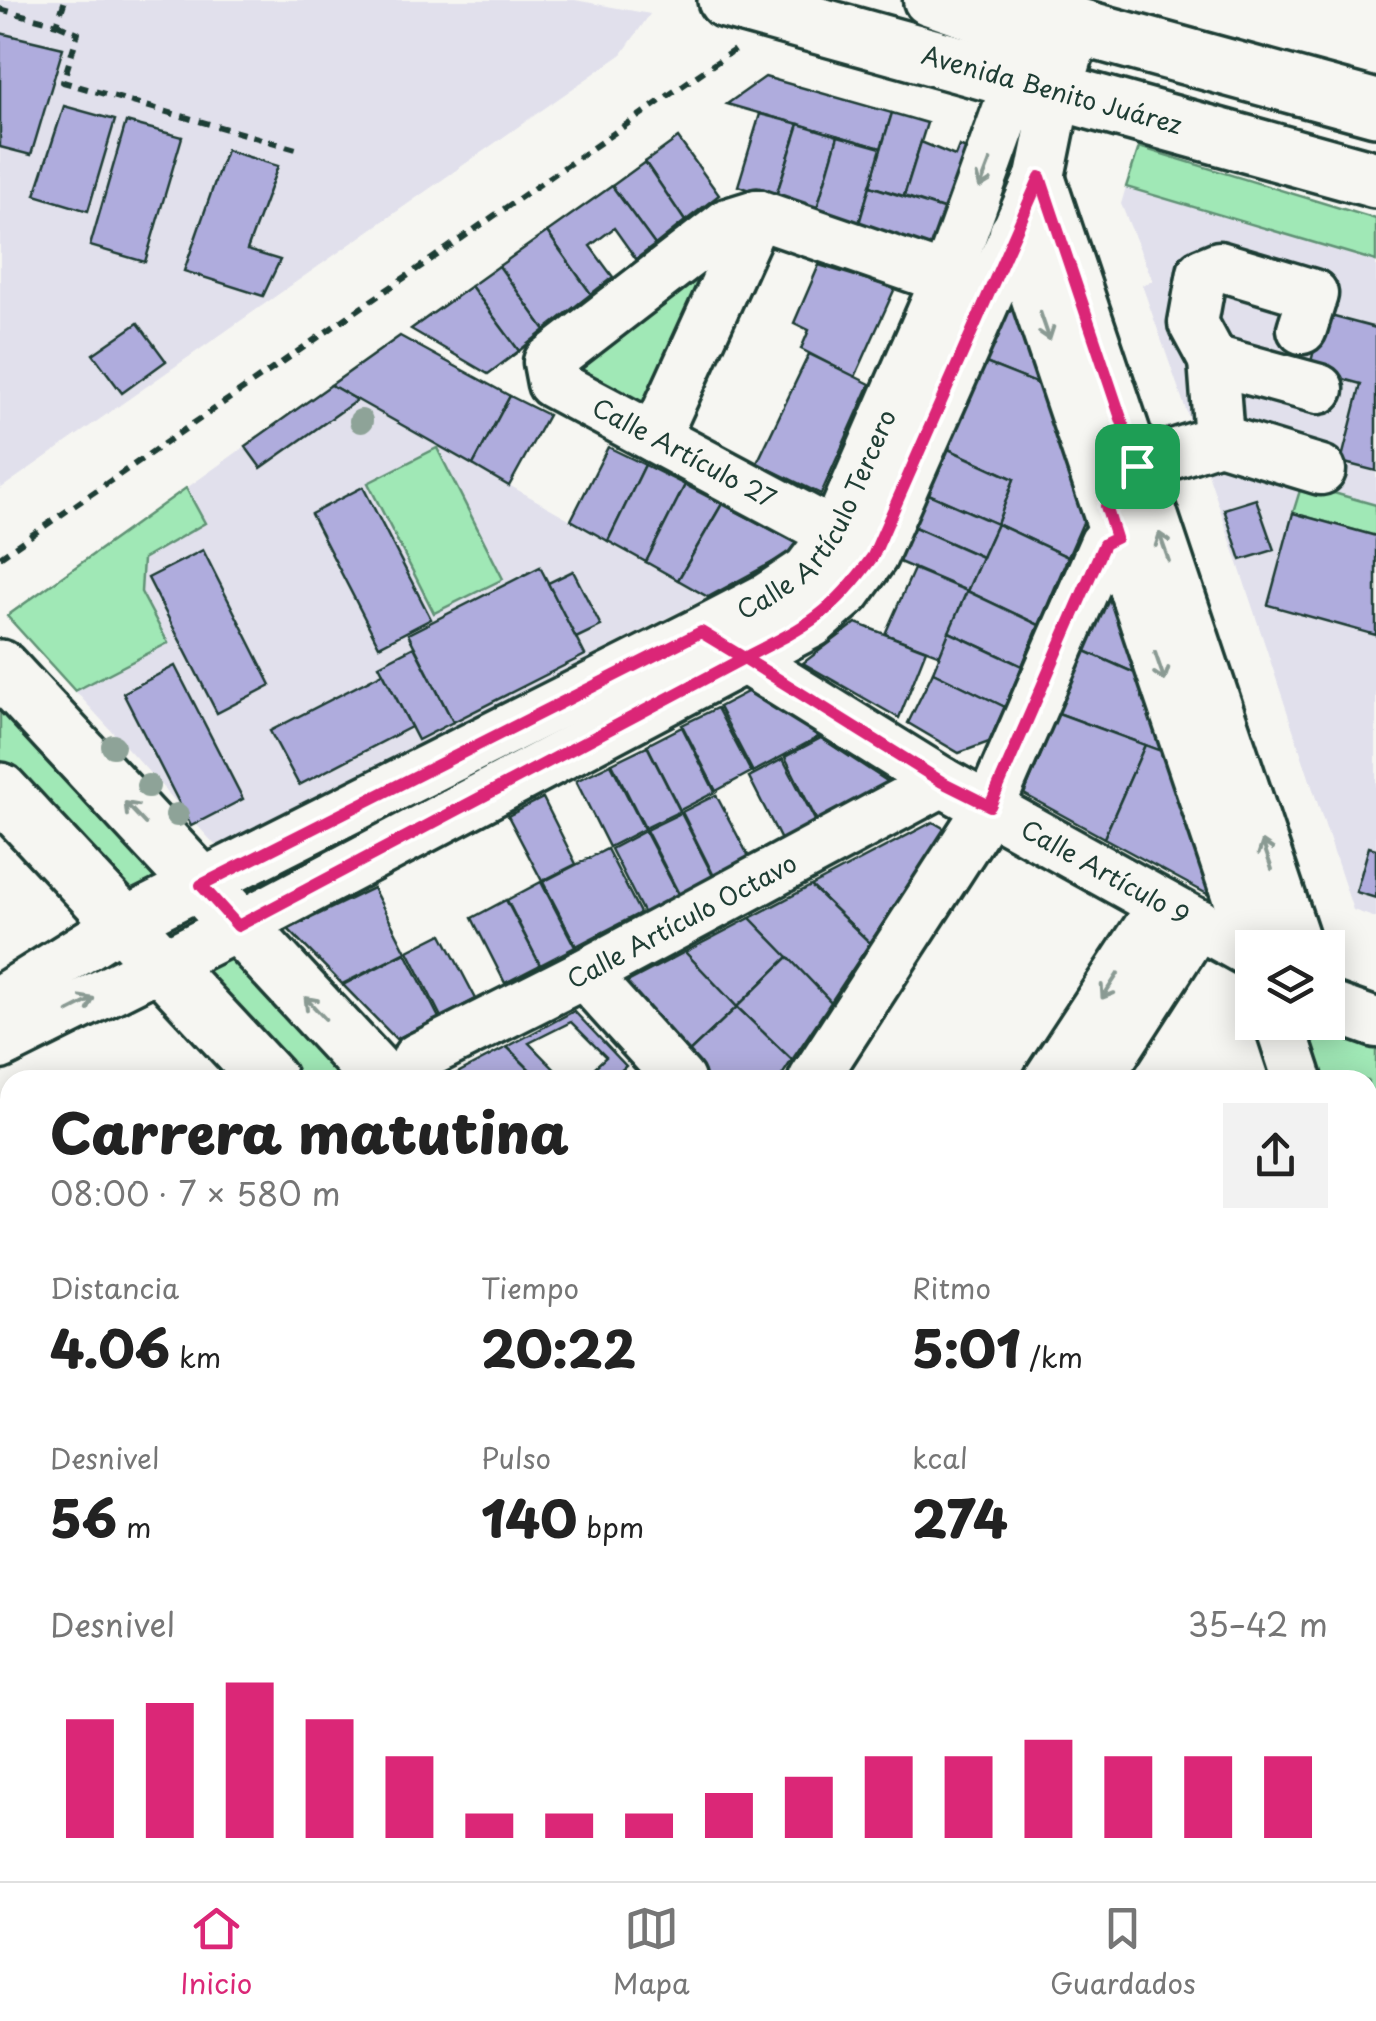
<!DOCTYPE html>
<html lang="es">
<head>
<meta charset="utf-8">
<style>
	:root { --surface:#fff; --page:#f2f2f2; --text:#222; --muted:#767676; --line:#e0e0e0; --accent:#db2777 }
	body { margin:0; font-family:"Playpen Sans",sans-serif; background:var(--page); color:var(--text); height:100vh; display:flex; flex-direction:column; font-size:38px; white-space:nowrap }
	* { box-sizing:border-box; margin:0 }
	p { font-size:32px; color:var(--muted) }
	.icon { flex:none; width:55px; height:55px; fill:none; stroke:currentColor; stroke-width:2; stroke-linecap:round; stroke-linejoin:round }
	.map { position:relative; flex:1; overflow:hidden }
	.details { position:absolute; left:0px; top:1070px; width:1378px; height:812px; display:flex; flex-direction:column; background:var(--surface); border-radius:30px 30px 0 0; box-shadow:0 5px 25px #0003 }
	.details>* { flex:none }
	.buttons { position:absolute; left:1235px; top:930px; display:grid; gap:20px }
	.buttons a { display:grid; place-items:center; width:110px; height:110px; border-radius:0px; background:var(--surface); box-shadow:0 5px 25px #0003; font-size:50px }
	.pin { position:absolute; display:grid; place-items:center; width:85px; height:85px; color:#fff; margin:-42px; border-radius:20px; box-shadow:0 5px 15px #0006 }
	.round { display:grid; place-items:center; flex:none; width:105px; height:105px; border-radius:0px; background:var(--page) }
	.head { display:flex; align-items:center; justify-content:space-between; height:170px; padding:0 50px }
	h1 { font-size:55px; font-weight:800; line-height:75px }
	.metrics { display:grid; grid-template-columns:repeat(3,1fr); gap:15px; height:170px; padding:10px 50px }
	.metrics div { display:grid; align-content:center }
	.metrics b { font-size:50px; font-weight:800 }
	.metrics small { font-size:28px; font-weight:400 }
	.metrics p { font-size:28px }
	.chart { height:280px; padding:20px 50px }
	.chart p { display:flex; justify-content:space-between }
	.chart svg { width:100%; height:180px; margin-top:10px; stroke:var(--accent); stroke-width:6 }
	.menu { display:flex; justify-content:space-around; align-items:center; height:140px; border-top:2px solid var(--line); background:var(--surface); font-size:28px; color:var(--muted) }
	.menu a { display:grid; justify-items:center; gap:5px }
	.menu .on { color:var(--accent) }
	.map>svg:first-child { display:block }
	.built { fill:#e1e0ec }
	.green { fill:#a0e8b6; stroke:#609275; stroke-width:2.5 }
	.building { fill:#afacdd; stroke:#1f3d34; stroke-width:2.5 }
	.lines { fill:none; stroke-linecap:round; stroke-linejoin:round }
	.minor-casing { stroke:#1f3d34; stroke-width:55 }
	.major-casing { stroke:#1f3d34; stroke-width:62 }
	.path { stroke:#1f3d34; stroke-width:6; stroke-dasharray:10 8; stroke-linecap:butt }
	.minor { stroke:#f6f6f2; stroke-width:48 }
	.major { stroke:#f6f6f2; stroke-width:55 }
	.tree { fill:#8ea398 }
	.oneway { stroke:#8a9a93 }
	.route-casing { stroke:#fff; stroke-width:20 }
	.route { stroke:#db2777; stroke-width:12 }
	.labels { text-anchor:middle; stroke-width:10; stroke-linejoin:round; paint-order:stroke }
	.street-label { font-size:25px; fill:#1f3d34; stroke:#f6f6f2 }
</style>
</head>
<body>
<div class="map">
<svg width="1376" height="1881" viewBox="0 0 1376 1881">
	<rect width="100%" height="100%" fill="#f6f6f2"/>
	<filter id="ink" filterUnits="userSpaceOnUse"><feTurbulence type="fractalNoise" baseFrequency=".01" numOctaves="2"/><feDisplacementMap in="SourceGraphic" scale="20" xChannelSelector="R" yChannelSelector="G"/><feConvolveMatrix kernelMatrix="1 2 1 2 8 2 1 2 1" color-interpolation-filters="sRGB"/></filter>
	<g filter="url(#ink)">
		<g class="built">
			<polygon points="0,0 575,0 650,14 622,54 0,489"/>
			<polygon points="1126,187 1376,261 1376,918 1353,910 1204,461 1142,285 1153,281 1121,204"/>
			<polygon points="331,385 708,597 217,847 7,616"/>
			<polygon points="1376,1689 1376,1881 1322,1881 1324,1873 1368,1872 1368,1719"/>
		</g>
		<g class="green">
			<polygon points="1139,147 1376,219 1376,261 1126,187"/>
			<polygon points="691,274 702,283 645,413 570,368"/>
			<polygon points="437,448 503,579 434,613 368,483"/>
			<polygon points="1302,484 1376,505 1376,536 1293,513"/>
			<polygon points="186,488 205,523 143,559 141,592 168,643 75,691 7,616"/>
			<polygon points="0,698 158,878 132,893 118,888 0,762"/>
			<polygon points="235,954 353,1080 295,1080 197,976 200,963"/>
			<polygon points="1296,1023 1318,1023 1376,1045 1376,1204 1368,1233 1368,1080 1315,1080"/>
		</g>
		<g class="building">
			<polygon points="0,33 63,48 31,155 0,147"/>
			<polygon points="765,77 892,113 881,148 727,104"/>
			<polygon points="64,106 115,120 88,211 35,195"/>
			<polygon points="892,113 927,123 904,196 870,186"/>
			<polygon points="760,114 799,124 775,199 738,186"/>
			<polygon points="126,122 182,137 145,262 90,246"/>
			<polygon points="799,124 838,136 816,212 775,199"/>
			<polygon points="838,136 881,148 858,227 816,212"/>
			<polygon points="678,138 719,195 685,221 645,162"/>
			<polygon points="921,142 955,156 959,146 971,151 949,211 904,196"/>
			<polygon points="226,150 278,166 247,250 280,260 263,296 184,271"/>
			<polygon points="645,162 685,221 655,245 612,186"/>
			<polygon points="612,186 655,245 636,259 614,228 590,246 613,277 591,294 547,232"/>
			<polygon points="870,186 949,211 933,252 858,227"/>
			<polygon points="547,232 591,294 545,330 499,266"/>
			<polygon points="819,265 895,288 855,377 801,349 809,330 794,323"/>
			<polygon points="499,266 545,330 519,351 471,286"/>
			<polygon points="471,286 519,351 488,374 411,329"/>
			<polygon points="1012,295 1056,391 983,362"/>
			<polygon points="1323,314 1376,328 1376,471 1341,462 1361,384 1309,370"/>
			<polygon points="138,323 166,361 122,393 93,354"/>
			<polygon points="400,336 510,396 473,465 331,385"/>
			<polygon points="809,354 870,384 821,494 757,463"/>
			<polygon points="983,362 1056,391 1095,495 1068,557 997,524 1014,479 946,448"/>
			<polygon points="331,385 357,400 261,468 245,446"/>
			<polygon points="510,396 548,415 509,486 473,465"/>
			<polygon points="608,447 645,465 608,541 571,520"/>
			<polygon points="946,448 1014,479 997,524 926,493"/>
			<polygon points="645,465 685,485 646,562 608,541"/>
			<polygon points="685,485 722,504 678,580 646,562"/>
			<polygon points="363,487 431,619 379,646 311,514"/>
			<polygon points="926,493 997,524 982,557 912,526"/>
			<polygon points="1256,499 1274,550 1241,560 1224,509"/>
			<polygon points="722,504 803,546 708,597 678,580"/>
			<polygon points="1293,513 1376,536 1376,635 1268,605"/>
			<polygon points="997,524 1068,557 1039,625 967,591"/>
			<polygon points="912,526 982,557 967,591 897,561"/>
			<polygon points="203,550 271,685 217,713 148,578"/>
			<polygon points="540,567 585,655 453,722 408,634"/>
			<polygon points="914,569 967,591 940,655 885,634"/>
			<polygon points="573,571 601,626 576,638 548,583"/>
			<polygon points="1115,581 1146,678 1085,651"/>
			<polygon points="967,591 1039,625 1022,666 949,632"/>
			<polygon points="856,623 926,650 899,718 803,663"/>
			<polygon points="949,632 1022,666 1005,707 933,672"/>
			<polygon points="414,647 453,722 418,740 379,665"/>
			<polygon points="1085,651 1146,678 1172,755 1058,713"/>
			<polygon points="175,666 243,799 191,826 123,693"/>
			<polygon points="933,672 1005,707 989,742 959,753 908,723"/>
			<polygon points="383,673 411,727 299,785 270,731"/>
			<polygon points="753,689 820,736 753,772 719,707"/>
			<polygon points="717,708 751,772 716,791 682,725"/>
			<polygon points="1058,713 1145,745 1104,838 1024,794"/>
			<polygon points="682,727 715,792 680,810 647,745"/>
			<polygon points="821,738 893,785 818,823 785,757"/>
			<polygon points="1145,745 1172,755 1220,901 1104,838"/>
			<polygon points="647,746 680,811 645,828 612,763"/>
			<polygon points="783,759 817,824 782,842 749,777"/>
			<polygon points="611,764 644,829 609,847 576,781"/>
			<polygon points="716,795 750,859 715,878 682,812"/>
			<polygon points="543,798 576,864 542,881 508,816"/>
			<polygon points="681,813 714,878 680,896 646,830"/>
			<polygon points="933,822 945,829 870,943 811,886"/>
			<polygon points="645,831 679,896 644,914 611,849"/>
			<polygon points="1369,847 1376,849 1376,898 1356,892"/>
			<polygon points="607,849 640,913 576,946 543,882"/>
			<polygon points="541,882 575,947 540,965 507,900"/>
			<polygon points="811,886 870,943 831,1002 750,918"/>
			<polygon points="373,888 406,952 342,984 288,929"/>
			<polygon points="506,900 540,965 505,983 472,918"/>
			<polygon points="750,918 788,957 737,1007 685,952"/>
			<polygon points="442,934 476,999 441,1017 408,951"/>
			<polygon points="685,952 737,1007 685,1056 620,986"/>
			<polygon points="406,953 439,1018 396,1039 343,985"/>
			<polygon points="788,957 831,1002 792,1060 737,1007"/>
			<polygon points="737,1007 792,1060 779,1080 708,1080 685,1056"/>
			<polygon points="574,1011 626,1066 611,1080 581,1080 606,1057 571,1022 529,1043 565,1080 540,1080 507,1047"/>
			<polygon points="507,1047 540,1080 444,1080"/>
		</g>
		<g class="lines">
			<g class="minor-casing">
				<g id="minor">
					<polyline points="928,0 1016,30"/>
					<polyline points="1040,177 1298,948"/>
					<polyline points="1014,233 1254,948"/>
					<polyline points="1213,360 1193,323 1202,273 1219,266 1313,294 1302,329"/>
					<polyline points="1319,389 1213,360 1219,439 1321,470"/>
					<polyline points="655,438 757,214"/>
					<polyline points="1137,466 1219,439"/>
					<polyline points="835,534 552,383 548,362 728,223 757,214 946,279"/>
					<path id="s1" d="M720 644 942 782 1252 954"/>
					<polyline points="584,974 680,1080"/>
					<path id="s2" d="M0 1000 123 923 701 632 768 597 807 571 835 534 946 279 1040 18"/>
					<polyline points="1328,1006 1376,1023"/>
					<polyline points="1279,1022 1298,1080"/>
					<polyline points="0,1045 239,926 812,623 847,592 873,556 1040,177 1057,93 1077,27"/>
					<path id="s3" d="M417 1058 584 974 942 782"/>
					<polyline points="813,1080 990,806 1104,544 1116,538"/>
					<polyline points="1048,1080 1163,905"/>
					<polyline points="1097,1080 1198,923"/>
					<polyline points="1368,1331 1376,1301"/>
					<polyline points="0,1571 10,1537"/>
					<polyline points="0,1873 13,1881"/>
					<polyline points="295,1881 301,1872"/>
					<polyline points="533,1881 539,1872"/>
					<polyline points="584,1881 589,1872"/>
					<polyline points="829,1881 834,1872"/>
					<polyline points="1211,1881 1214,1872"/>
				</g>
			</g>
			<g class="major-casing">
				<g id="major">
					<path id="s4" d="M726 0 1376 180"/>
					<polyline points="980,0 1376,108"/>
					<polyline points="0,668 382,1080"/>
					<polyline points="0,791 269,1080"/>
					<polyline points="1008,1872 1015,1881"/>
					<polyline points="1114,1872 1122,1881"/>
				</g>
			</g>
			<g class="path">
				<polyline points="0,9 57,24 65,0"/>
				<polyline points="57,24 78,33 63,82 303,151"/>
				<polyline points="0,557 740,46"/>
			</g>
			<use href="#minor" class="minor"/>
			<use href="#major" class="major"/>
		</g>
		<g class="tree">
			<circle cx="361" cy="421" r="12"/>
			<circle cx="113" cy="746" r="12"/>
			<circle cx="148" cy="786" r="12"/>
			<circle cx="177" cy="815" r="12"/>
		</g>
		<defs><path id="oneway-shaft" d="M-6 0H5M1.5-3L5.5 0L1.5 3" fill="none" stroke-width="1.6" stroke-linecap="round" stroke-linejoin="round" transform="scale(2.5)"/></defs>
		<g class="oneway">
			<use href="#oneway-shaft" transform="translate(985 174) rotate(111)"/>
			<use href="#oneway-shaft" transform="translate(1045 326) rotate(71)"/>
			<use href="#oneway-shaft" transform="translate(1164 547) rotate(-109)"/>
			<use href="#oneway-shaft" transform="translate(1160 667) rotate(71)"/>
			<use href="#oneway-shaft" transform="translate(135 813) rotate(-133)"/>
			<use href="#oneway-shaft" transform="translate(1267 855) rotate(-109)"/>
			<use href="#oneway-shaft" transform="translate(1110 986) rotate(123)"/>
			<use href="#oneway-shaft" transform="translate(81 1005) rotate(-27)"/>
			<use href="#oneway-shaft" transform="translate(315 1008) rotate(-133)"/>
		</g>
	</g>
	<g class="lines" filter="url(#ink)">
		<g class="route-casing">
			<path id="route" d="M1137 466 1040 177 873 556C831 615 807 626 744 658L701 632 201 885 238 926 744 658 942 782 990 806 1104 544 1116 538 1106 506 1146 492 1137 466"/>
		</g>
		<use href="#route" class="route"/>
	</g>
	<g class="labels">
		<g class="street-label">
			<text dy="9" stroke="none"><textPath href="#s4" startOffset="338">Avenida Benito Juárez</textPath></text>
			<text transform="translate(684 453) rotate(28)" y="9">Calle Artículo 27</text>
			<text dy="9" stroke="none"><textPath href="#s2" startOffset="965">Calle Artículo Tercero</textPath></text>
			<text dy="9" stroke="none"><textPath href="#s1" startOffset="448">Calle Artículo 9</textPath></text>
			<text dy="9" stroke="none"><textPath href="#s3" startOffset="298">Calle Artículo Octavo</textPath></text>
		</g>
	</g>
</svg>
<div class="buttons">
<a><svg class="icon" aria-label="layers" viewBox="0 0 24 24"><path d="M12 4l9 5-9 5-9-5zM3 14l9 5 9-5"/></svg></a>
</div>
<div class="pin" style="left:1137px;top:466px;background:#1e9e55"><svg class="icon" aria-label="arrive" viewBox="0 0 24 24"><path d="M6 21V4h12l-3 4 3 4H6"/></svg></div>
<section class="details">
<div class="head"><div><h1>Carrera matutina</h1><p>08:00 · 7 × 580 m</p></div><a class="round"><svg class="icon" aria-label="share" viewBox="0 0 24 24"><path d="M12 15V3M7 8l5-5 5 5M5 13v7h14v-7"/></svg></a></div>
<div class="metrics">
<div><p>Distancia</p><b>4.06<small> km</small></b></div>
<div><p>Tiempo</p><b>20:22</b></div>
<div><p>Ritmo</p><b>5:01<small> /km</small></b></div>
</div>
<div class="metrics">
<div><p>Desnivel</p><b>56<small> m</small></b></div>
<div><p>Pulso</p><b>140<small> bpm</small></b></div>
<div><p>kcal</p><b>274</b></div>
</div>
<div class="chart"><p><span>Desnivel</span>35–42 m</p>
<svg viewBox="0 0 160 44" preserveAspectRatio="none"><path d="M5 44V15M15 44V11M25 44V6M35 44V15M45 44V24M55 44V38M65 44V38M75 44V38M85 44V33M95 44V29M105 44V24M115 44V24M125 44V20M135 44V24M145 44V24M155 44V24"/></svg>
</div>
</section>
</div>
<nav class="menu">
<a class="on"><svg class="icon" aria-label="home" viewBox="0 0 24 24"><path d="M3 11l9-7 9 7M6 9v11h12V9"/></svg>Inicio</a>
<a><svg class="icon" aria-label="map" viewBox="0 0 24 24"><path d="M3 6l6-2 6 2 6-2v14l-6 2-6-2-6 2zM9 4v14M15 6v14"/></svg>Mapa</a>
<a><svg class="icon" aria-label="saved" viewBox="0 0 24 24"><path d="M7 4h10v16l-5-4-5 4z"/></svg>Guardados</a>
</nav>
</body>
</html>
